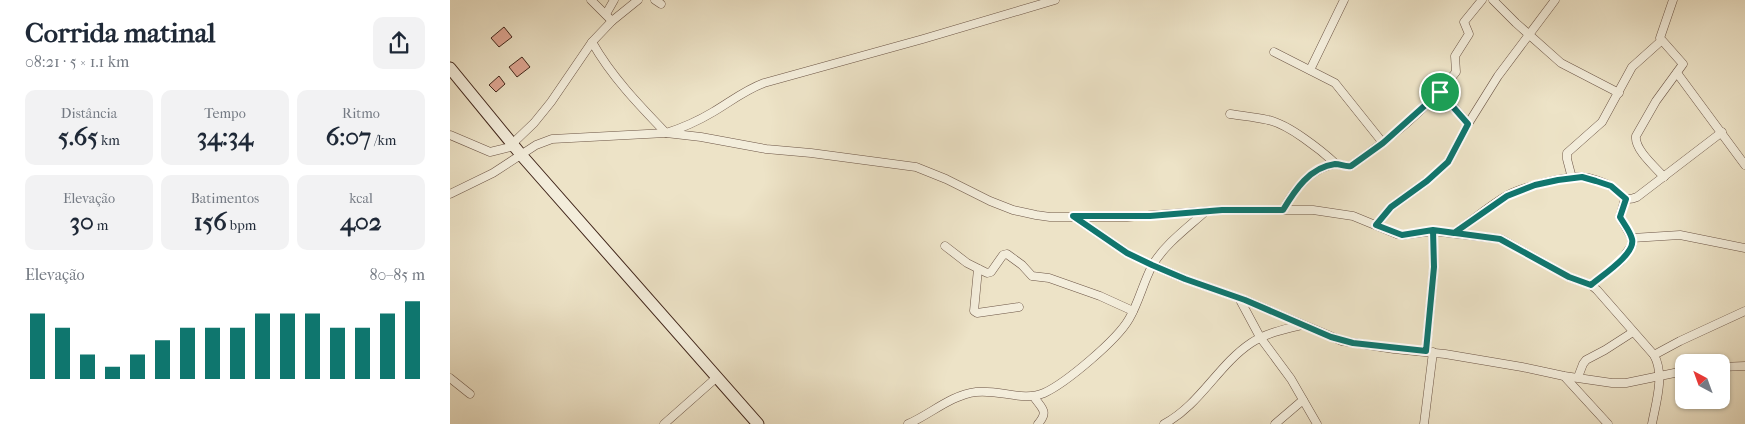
<!DOCTYPE html>
<html lang="pt">
<head>
<meta charset="utf-8">
<style>
	:root { --surface:#fff; --page:#f2f2f3; --text:#1f2937; --muted:#747a83; --accent:#0f766e }
	body { margin:0; font-family:"IM FELL French Canon",serif; background:var(--page); color:var(--text); height:100vh; display:flex; flex-direction:column; font-size:19px; white-space:nowrap }
	* { box-sizing:border-box; margin:0 }
	p { font-size:16px; color:var(--muted) }
	.icon { flex:none; width:28px; height:28px; fill:none; stroke:currentColor; stroke-width:2; stroke-linecap:round; stroke-linejoin:round }
	.map { position:relative; flex:1; overflow:hidden }
	.side { display:flex; flex-direction:column; background:var(--surface); width:450px }
	.side>* { flex:none }
	.needle { width:32px; rotate:319deg }
	.fabs { position:absolute; left:1225px; top:354px; display:grid; gap:10px }
	.fabs a { display:grid; place-items:center; width:55px; height:55px; border-radius:10px; background:var(--surface); box-shadow:0 1px 4px #0004; font-size:25px }
	.pin { position:absolute; display:grid; place-items:center; width:42px; height:42px; color:#fff; margin:-21px; border:2px solid #fff; border-radius:50%; box-shadow:0 1px 5px #0007 }
	.round { display:grid; place-items:center; flex:none; width:52px; height:52px; border-radius:10px; background:var(--page) }
	.overview { display:flex; align-items:center; justify-content:space-between; height:85px; padding:0 25px }
	h1 { font-size:28px; font-weight:700; line-height:38px }
	.stats { display:grid; grid-template-columns:repeat(3,1fr); gap:8px; height:85px; padding:5px 25px }
	.stats div { display:grid; align-content:center; border-radius:10px; background:var(--page); text-align:center }
	.stats b { font-size:25px; font-weight:700 }
	.stats small { font-size:14px; font-weight:400 }
	.stats p { font-size:14px }
	.chart { height:140px; padding:10px 25px }
	.chart p { display:flex; justify-content:space-between }
	.chart svg { width:100%; height:90px; margin-top:5px; stroke:var(--accent); stroke-width:6 }
	main { display:flex; flex:1; min-height:0 }
	.map>svg:first-child { display:block }
	.building { fill:#e0a794; stroke:#40251a }
	.lines { fill:none; stroke-linecap:round; stroke-linejoin:round }
	.street-casing { stroke:#6b5445; stroke-width:9 }
	.secondary-casing { stroke:#40251a; stroke-width:13 }
	.street { stroke:#f3eddb; stroke-width:8 }
	.secondary { stroke:#f3eddb; stroke-width:11 }
	.route-casing { stroke:#fff; stroke-width:10 }
	.route { stroke:#0f766e; stroke-width:6 }
</style>
</head>
<body>
<main>
<section class="side">
<div class="overview"><div><h1>Corrida matinal</h1><p>08:21 · 5 × 1.1 km</p></div><a class="round"><svg class="icon" aria-label="share" viewBox="0 0 24 24"><path d="M12 15V3M7 8l5-5 5 5M5 13v7h14v-7"/></svg></a></div>
<div class="stats">
<div><p>Distância</p><b>5.65<small> km</small></b></div>
<div><p>Tempo</p><b>34:34</b></div>
<div><p>Ritmo</p><b>6:07<small> /km</small></b></div>
</div>
<div class="stats">
<div><p>Elevação</p><b>30<small> m</small></b></div>
<div><p>Batimentos</p><b>156<small> bpm</small></b></div>
<div><p>kcal</p><b>402</b></div>
</div>
<div class="chart"><p><span>Elevação</span>80–85 m</p>
<svg viewBox="0 0 160 44" preserveAspectRatio="none"><path d="M5 44V12M15 44V19M25 44V32M35 44V38M45 44V32M55 44V25M65 44V19M75 44V19M85 44V19M95 44V12M105 44V12M115 44V12M125 44V19M135 44V19M145 44V12M155 44V6"/></svg>
</div>
</section>
<div class="map">
<svg width="1295" height="424" viewBox="0 0 1295 424">
	<rect width="100%" height="100%" fill="#ede3c7"/>
	<filter id="stains"><feTurbulence type="fractalNoise" baseFrequency=".004" numOctaves="4"/><feColorMatrix values="0 0 0 0 .2 0 0 0 0 .09 0 0 0 0 .02 0 0 0 .5 -.17"/></filter>
	<radialGradient id="worn" r=".72"><stop offset=".6" stop-color="#630" stop-opacity="0"/><stop offset="1" stop-color="#630" stop-opacity=".3"/></radialGradient>
	<g class="building">
		<polygon points="54,27 62,37 49,47 41,38"/>
		<polygon points="72,57 80,67 67,77 59,67"/>
		<polygon points="49,76 55,84 46,92 39,85"/>
	</g>
	<g class="lines">
		<g class="street-casing">
			<g id="street">
				<polyline points="141,0 162,21"/>
				<polyline points="205,0 211,4"/>
				<polyline points="1043,0 1066,23 1111,63 1169,93"/>
				<polyline points="156,14 164,0"/>
				<path d="M142 42C161 76 189 105 216 133L251 137 316 149 361 153 466 167 496 179 540 201 563 210 586 215 600 217H677L772 210H863L903 216 947 234 953 235 983 231 1051 239 1119 277 1141 285 1147 290 1204 355C1215 375 1206 402 1202 424"/>
				<polyline points="824,52 885,83 933,143"/>
				<polyline points="860,70 894,0"/>
				<polyline points="1227,73 1295,165"/>
				<polyline points="991,92 1018,124"/>
				<path d="M780 114C793 116 806 117 818 120 838 124 871 150 886 164"/>
				<polyline points="0,135 40,152 65,146"/>
				<polyline points="62,144 84,123 101,102 142,42 162,21 188,0"/>
				<path d="M1214 177C1205 167 1184 149 1186 136L1206 101 1233 64 1210 38 1223 0"/>
				<polyline points="1122,178 1117,159 1117,153 1152,122 1182,67 1211,41"/>
				<path d="M0 194 43 173 86 145 102 139 216 133C232 128 248 121 263 112 280 102 295 90 314 83L473 39 605 0"/>
				<path d="M833 210C844 190 860 168 885 164 891 164 895 167 901 166 939 139 977 109 1006 72L1005 56 1019 34 1014 22 1032 0"/>
				<polyline points="623,216 677,253 702,265 735,279 795,300 892,341 944,349 995,354 1072,367 1114,376 1162,383 1176,383 1234,371"/>
				<polyline points="926,225 941,207 977,181 998,162 1018,124 1048,76 1105,0"/>
				<path d="M1004 233C1022 221 1039 206 1058 195 1073 187 1115 176 1132 177 1141 178 1154 182 1162 187 1173 194 1172 203 1187 197L1272 132"/>
				<polyline points="1182,238 1230,235 1295,248"/>
				<polyline points="495,246 517,263 537,273 541,272 553,255 557,254 572,265 582,276 599,278 650,296 683,311"/>
				<polyline points="528,269 524,311 527,313 569,307"/>
				<polyline points="1141,285 1170,262 1182,245 1182,238 1170,217 1175,199"/>
				<polyline points="789,298 810,337 841,379 867,424"/>
				<polyline points="976,351 984,267 983,231"/>
				<polyline points="1204,355 1230,341 1295,311"/>
				<polyline points="1271,367 1295,366"/>
				<polyline points="1114,376 1158,424"/>
				<polyline points="1128,377 1133,364 1136,360 1155,350 1183,332"/>
				<polyline points="0,378 20,394"/>
				<path d="M584 397C592 409 599 411 588 424"/>
				<polyline points="214,424 266,378"/>
				<path d="M458 424C481 414 501 395 526 392 549 389 573 402 594 393 616 383 667 340 679 319 689 302 693 283 702 266 714 245 737 228 755 212"/>
				<path d="M714 424C750 405 768 365 801 343 816 333 835 329 852 325"/>
				<polyline points="825,424 853,400"/>
				<polyline points="974,424 983,352"/>
			</g>
		</g>
		<g class="secondary-casing">
			<polyline id="secondary" points="0,68 73,157 308,424"/>
		</g>
		<use href="#street" class="street"/>
		<use href="#secondary" class="secondary"/>
	</g>
	<g class="lines">
		<g class="route-casing">
			<path id="route" d="M990 92 933 143 901 166C895 167 891 164 885 164 860 167 845 190 833 210H772L700 216H623L677 253 702 265 735 279 795 300 881 337 903 343 976 351 984 267 983 230 1004 233 1057 196 1085 185 1108 180 1132 177 1146 181 1161 186 1176 199 1170 217C1174 224 1180 231 1182 239 1186 254 1151 276 1141 285L1119 277 1050 239 983 230 952 235 926 225 941 207 977 181 998 162 1018 124 990 92"/>
		</g>
		<use href="#route" class="route"/>
	</g>
	<rect width="100%" height="100%" filter="url(#stains)"/>
	<rect width="100%" height="100%" fill="url(#worn)"/>
</svg>
<div class="fabs">
<a><svg class="needle" viewBox="-14 -14 28 28"><path d="M0-13l5 13h-10z" fill="#e53935"/><path d="M0 13l5-13h-10z" fill="#747a83"/></svg></a>
</div>
<div class="pin" style="left:990px;top:92px;background:#1e9e55"><svg class="icon" aria-label="arrive" viewBox="0 0 24 24"><path d="M6 21V4h12l-3 4 3 4H6"/></svg></div>
</div>
</main>
</body>
</html>
